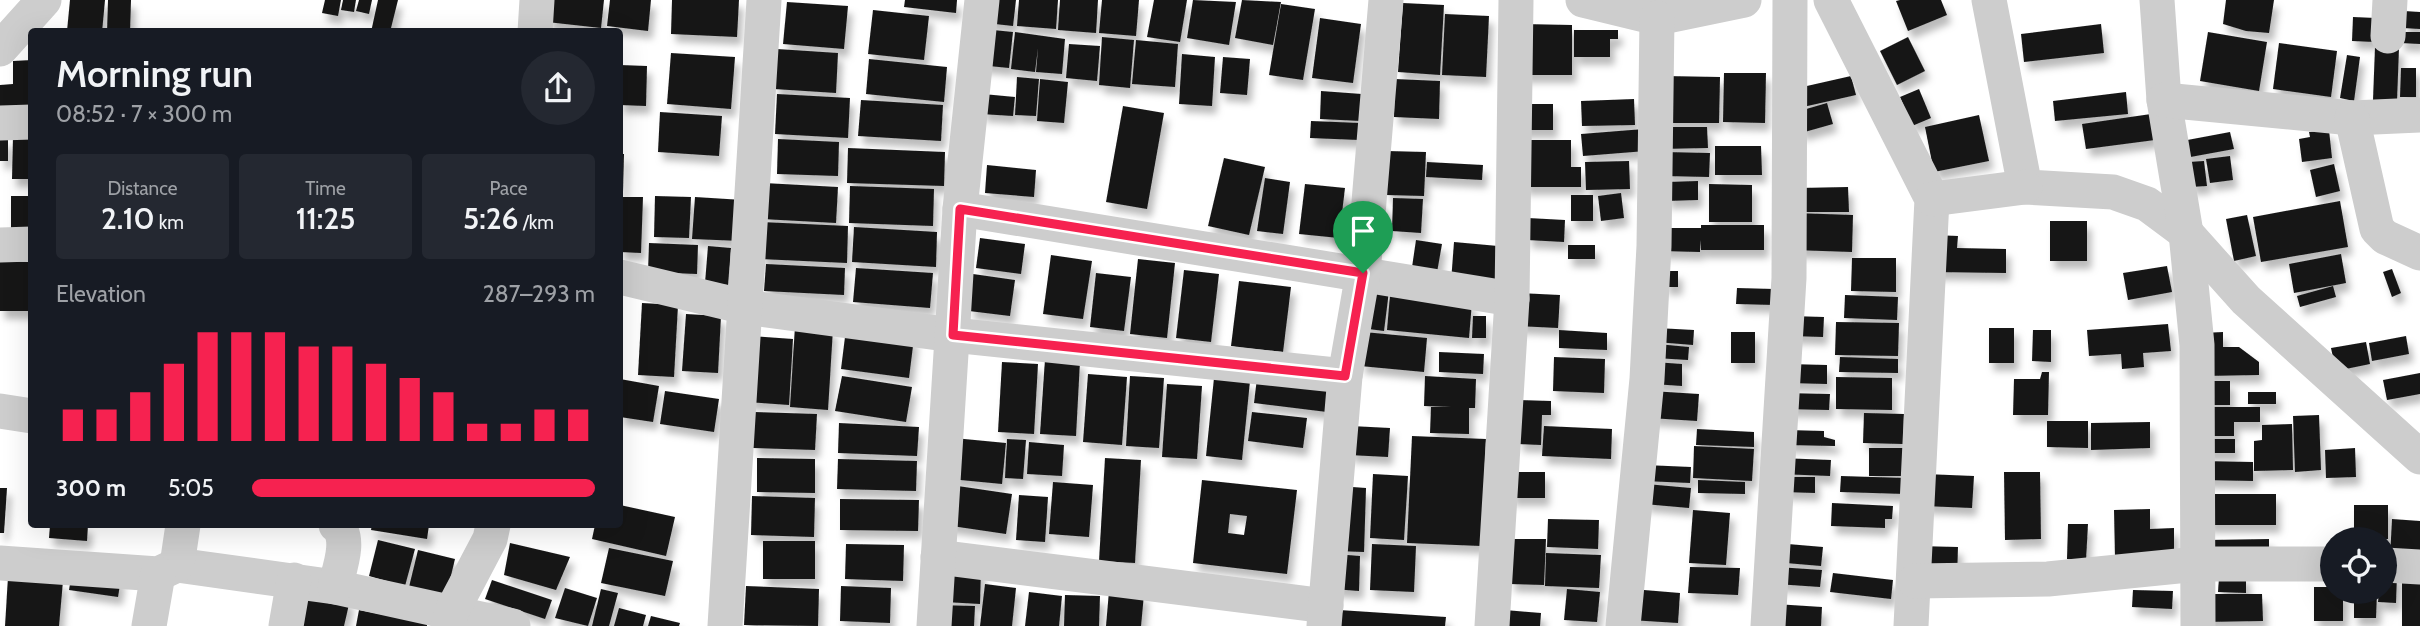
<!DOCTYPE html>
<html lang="en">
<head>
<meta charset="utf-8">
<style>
	:root { --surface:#171b24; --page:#242831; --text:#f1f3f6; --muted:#9ea1a6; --accent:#f62250 }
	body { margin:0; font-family:Cabin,sans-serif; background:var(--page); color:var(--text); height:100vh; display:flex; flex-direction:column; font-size:26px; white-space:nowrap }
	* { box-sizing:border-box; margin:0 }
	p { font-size:23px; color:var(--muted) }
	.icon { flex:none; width:38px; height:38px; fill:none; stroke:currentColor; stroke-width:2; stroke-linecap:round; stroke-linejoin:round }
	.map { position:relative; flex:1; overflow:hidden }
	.side { position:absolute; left:28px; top:28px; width:595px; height:500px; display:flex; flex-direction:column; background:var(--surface); border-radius:7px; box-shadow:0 7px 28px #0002 }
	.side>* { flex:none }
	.fabs { position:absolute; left:2320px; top:527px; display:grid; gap:14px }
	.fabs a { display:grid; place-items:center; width:77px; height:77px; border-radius:50%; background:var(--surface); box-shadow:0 7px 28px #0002; font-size:35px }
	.pin { position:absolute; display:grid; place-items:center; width:60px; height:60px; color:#fff; margin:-72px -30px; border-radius:50% 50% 50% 0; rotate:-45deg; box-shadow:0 0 7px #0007 }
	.pin .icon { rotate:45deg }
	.round { display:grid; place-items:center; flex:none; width:74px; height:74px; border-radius:37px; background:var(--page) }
	.summary { display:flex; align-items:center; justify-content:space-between; height:119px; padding:0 28px }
	h1 { font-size:38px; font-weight:600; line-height:52px }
	.stats { display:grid; grid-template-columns:repeat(3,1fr); gap:10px; height:119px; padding:7px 28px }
	.stats div { display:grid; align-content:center; border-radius:7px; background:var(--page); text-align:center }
	.stats b { font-size:30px; font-weight:600 }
	.stats small { font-size:19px; font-weight:400 }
	.stats p { font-size:19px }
	.chart { height:196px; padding:14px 28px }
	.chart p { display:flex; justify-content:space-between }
	.chart svg { width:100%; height:126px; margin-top:7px; stroke:var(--accent); stroke-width:6 }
	ul { padding:0 28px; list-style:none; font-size:23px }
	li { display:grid; grid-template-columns:112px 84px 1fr; align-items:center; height:52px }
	li i { height:18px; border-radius:9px; background:var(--accent) }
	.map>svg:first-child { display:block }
	.building { fill:#171717; fill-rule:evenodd; filter:url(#shadow) }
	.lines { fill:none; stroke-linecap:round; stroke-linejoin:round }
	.minor { stroke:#cdcdcd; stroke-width:35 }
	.route-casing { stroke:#fff; stroke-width:14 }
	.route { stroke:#f62250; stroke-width:9 }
</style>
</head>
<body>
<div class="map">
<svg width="2420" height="626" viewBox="0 0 2420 626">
	<defs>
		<filter id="shadow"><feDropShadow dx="4.5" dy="8" stdDeviation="3.5" flood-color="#0004"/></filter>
	</defs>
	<rect width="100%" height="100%" fill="#fff"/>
	<g class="building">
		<polygon points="70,0 105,0 102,32 67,31"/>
		<polygon points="108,0 131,0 130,32 107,32"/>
		<polygon points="325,0 341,0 338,16 322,13"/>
		<polygon points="343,0 356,0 354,12 341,10"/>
		<polygon points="359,0 372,0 369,14 356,11"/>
		<polygon points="378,0 398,0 390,32 371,32"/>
		<polygon points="550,0 604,0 601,28 547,22"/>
		<polygon points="610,0 651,0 648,31 607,26"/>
		<polygon points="672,0 739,0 737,37 671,34"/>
		<polygon points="905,0 957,0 956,13 904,7"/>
		<polygon points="989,0 1016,0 1013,26 986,23"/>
		<polygon points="1019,0 1058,0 1056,29 1017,26"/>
		<polygon points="1060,0 1098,0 1096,33 1058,30"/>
		<polygon points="1102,0 1139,0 1136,36 1099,33"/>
		<polygon points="1154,0 1187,0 1180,42 1147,37"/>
		<polygon points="1193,0 1236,2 1229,45 1187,38"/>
		<polygon points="1242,0 1281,2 1273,45 1235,38"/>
		<polygon points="1900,0 1941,0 1947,15 1908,31 1896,1"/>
		<polygon points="2226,0 2274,0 2269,33 2246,31 2223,24"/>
		<polygon points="787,2 848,6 844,49 783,44"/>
		<polygon points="1403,3 1444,5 1440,75 1398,72"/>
		<polygon points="1281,4 1315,9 1303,80 1269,75"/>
		<polygon points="873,10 929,16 924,60 868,54"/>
		<polygon points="2404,11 2420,12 2420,29 2403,28"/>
		<polygon points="1445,14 1489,16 1486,77 1442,75"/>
		<polygon points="2353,17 2376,18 2375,42 2352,41"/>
		<polygon points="1320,18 1361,24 1353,83 1312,78"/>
		<polygon points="1522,24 1572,25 1572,75 1522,75"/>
		<polygon points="2101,24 2104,53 2024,62 2021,34"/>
		<polygon points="983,29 1013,32 1009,68 979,65"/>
		<polygon points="1574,30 1618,30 1618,39 1610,39 1610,57 1574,57"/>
		<polygon points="1015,32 1065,39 1062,74 1036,72 1038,48 1035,72 1011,69"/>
		<polygon points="2208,32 2267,42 2259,91 2200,81"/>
		<polygon points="2400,32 2420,32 2420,44 2400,43"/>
		<polygon points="1102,37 1134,40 1130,88 1099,85"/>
		<polygon points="1908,37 1925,71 1897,85 1880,51"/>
		<polygon points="1136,40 1178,44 1175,87 1132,84"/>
		<polygon points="2279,43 2337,51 2331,97 2273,89"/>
		<polygon points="1069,44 1100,46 1097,81 1066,78"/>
		<polygon points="2375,47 2399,48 2397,101 2373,100"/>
		<polygon points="777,49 838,53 836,93 774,89"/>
		<polygon points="671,53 735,57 731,109 667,104"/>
		<polygon points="1182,54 1215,57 1212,106 1179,104"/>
		<polygon points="2347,55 2360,57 2354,101 2340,98"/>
		<polygon points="1223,57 1250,59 1247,95 1220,93"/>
		<polygon points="869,59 947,67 944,102 866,94"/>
		<polygon points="32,60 32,116 0,117 0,85 13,84 13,61"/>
		<polygon points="620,65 647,66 646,106 620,105"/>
		<polygon points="2401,68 2416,68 2416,97 2400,97"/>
		<polygon points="1724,73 1766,73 1765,123 1723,122"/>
		<polygon points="1665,76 1720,77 1719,123 1664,123"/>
		<polygon points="1851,76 1856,95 1803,107 1798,88"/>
		<polygon points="1017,77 1039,79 1036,116 1015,115"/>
		<polygon points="1040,79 1068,82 1064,123 1037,121"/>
		<polygon points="1395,79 1440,81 1439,119 1394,117"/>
		<polygon points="1919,89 1931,118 1912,126 1900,97"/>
		<polygon points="1321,91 1362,94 1361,121 1320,119"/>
		<polygon points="2126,92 2128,114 2055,121 2053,101"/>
		<polygon points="777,94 850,98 848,138 775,134"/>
		<polygon points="983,94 1015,97 1013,116 981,114"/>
		<polygon points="1634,99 1635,125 1582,126 1581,101"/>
		<polygon points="861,100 943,105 941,141 858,136"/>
		<polygon points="1827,103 1833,124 1801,133 1796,112"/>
		<rect x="1520" y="104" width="33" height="26"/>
		<polygon points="1123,106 1164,113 1147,209 1106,202"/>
		<polygon points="660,112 722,116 719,156 658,152"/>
		<polygon points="2151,114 2155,140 2086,149 2082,124"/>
		<polygon points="1979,115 1989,161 1934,172 1925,127"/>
		<polygon points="1311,121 1360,123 1359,140 1310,138"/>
		<polygon points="1659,127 1707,127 1708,148 1659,149"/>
		<polygon points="1644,129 1646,151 1583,156 1581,134"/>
		<polygon points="2329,130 2332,158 2302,162 2299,139 2310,137 2309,132"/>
		<polygon points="2230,132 2234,149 2185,158 2182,141"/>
		<polygon points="13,137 32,137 32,179 12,179"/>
		<rect x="0" y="139" width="8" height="22"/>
		<polygon points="778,139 839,142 838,176 777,174"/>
		<polygon points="1523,140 1571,140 1571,167 1581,167 1581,187 1523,187"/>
		<polygon points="1715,146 1761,146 1762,175 1715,175"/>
		<polygon points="848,148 945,152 944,186 847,183"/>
		<polygon points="1387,151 1426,152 1424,196 1386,195"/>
		<polygon points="1664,152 1710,153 1709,177 1664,176"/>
		<polygon points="620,154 624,154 623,192 620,192"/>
		<polygon points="2230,156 2233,180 2210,183 2206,159"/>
		<polygon points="1224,158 1265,167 1249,235 1208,226"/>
		<polygon points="1629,161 1630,189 1586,190 1585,162"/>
		<polygon points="2204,161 2207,186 2190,187 2188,162"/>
		<polygon points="1427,162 1483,165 1482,180 1426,177"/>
		<polygon points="2334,164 2340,191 2316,197 2310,170"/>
		<polygon points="987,165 1036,170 1034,197 985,193"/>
		<polygon points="1265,178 1290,182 1283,234 1257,231"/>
		<polygon points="1698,181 1698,200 1666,201 1666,182"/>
		<polygon points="764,183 838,187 836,223 762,219"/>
		<polygon points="1305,184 1345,188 1339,238 1299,234"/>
		<polygon points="1709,184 1752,185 1752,222 1709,222"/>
		<polygon points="850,186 934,189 933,226 849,223"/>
		<polygon points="1848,187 1849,212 1798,212 1798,188"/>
		<polygon points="1621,193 1624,218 1601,221 1598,196"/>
		<rect x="1571" y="195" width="22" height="26"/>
		<rect x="11" y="196" width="21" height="35"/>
		<polygon points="655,196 691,197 689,238 654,237"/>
		<polygon points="620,197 643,197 641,253 620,252"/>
		<polygon points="695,197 743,200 741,241 692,239"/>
		<polygon points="1393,198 1423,199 1421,233 1392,231"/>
		<polygon points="2340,201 2348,247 2261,262 2253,217"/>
		<polygon points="1794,213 1853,215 1852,252 1793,250"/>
		<polygon points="2247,215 2256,256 2234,261 2226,219"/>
		<polygon points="1528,218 1565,220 1564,242 1527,240"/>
		<rect x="2050" y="221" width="37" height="40"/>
		<polygon points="761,222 848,226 847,263 760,259"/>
		<polygon points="1701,225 1764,225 1764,250 1701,250 1700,240 1700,252 1660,251 1661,228 1701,228"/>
		<polygon points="854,227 937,232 936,267 852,262"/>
		<polygon points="1934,235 1958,236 1957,248 2006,249 2006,273 1933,272"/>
		<polygon points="980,238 1025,244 1021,274 976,268"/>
		<polygon points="1416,240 1442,244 1436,278 1411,274"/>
		<polygon points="1454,242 1498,246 1495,286 1451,282"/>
		<polygon points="649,243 698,245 697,274 648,272"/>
		<rect x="1568" y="245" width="27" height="14"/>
		<polygon points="708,246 731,248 728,285 705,283"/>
		<polygon points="2341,254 2346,283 2294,293 2289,264"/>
		<polygon points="1051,255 1092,261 1083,319 1043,314"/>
		<polygon points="1852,258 1896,258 1896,292 1851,291"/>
		<polygon points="1138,259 1175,263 1167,338 1130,334"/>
		<polygon points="0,261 32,262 32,311 0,311"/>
		<polygon points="766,264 845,268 844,295 764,291"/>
		<polygon points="2167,266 2172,292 2128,300 2123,273"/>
		<polygon points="856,268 933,273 930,308 853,302"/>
		<polygon points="2392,269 2401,293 2392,297 2383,272"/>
		<polygon points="1184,270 1219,274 1211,342 1176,338"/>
		<rect x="1664" y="271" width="14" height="16"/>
		<polygon points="1096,273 1131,277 1124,331 1090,327"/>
		<polygon points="973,274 1015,280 1010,316 969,311"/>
		<polygon points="1239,281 1291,287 1283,352 1231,346"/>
		<polygon points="2333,286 2336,297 2300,307 2297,296"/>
		<polygon points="1737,288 1774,289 1774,305 1736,304"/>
		<polygon points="1365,289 1389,291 1384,331 1361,328"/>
		<polygon points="1519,293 1560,295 1558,328 1517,326"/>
		<polygon points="1390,295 1472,302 1469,338 1387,330"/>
		<polygon points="1845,295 1898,297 1897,320 1844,318"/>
		<polygon points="642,303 678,305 674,377 638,375"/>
		<polygon points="686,314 721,316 718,373 682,371"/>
		<polygon points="1473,316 1486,316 1486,338 1472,338"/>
		<polygon points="1791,316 1824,317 1823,337 1791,336"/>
		<polygon points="1836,322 1899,323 1898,356 1835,355"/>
		<polygon points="2168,324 2171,351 2143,353 2144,367 2122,369 2121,354 2089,356 2087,330"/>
		<polygon points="795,326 833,329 828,410 790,407"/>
		<polygon points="1657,328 1694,330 1693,345 1656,342"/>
		<rect x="1989" y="328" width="25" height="35"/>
		<polygon points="846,329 914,338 909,378 841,369"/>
		<polygon points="1559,330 1607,333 1607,350 1559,348"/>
		<polygon points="2033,330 2051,330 2051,362 2032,361"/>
		<polygon points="1364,332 1427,338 1424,372 1360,366"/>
		<rect x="1731" y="332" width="24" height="31"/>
		<polygon points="2223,332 2223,347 2239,347 2259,362 2259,375 2203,376 2203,333"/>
		<polygon points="751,336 793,339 789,405 747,402"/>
		<polygon points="2406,336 2409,354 2372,361 2369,343"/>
		<polygon points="2366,342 2370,364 2336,371 2331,348"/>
		<polygon points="1657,344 1689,347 1688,360 1655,358"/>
		<polygon points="1439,352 1484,354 1483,374 1439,372"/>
		<polygon points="1554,357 1605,359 1604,393 1553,391"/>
		<polygon points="1840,357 1898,359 1898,373 1839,372"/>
		<polygon points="1045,359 1080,361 1076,436 1040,434"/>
		<polygon points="1002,362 1038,364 1034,434 998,432"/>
		<polygon points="1654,362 1682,364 1682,386 1653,384"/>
		<polygon points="1788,364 1827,365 1827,384 1788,383"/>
		<polygon points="2042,372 2049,372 2048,415 2013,415 2014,379 2040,379"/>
		<polygon points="2420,373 2420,394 2387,400 2383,380"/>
		<polygon points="1088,374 1127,377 1122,445 1083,442"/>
		<polygon points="842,376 912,387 906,422 835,411"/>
		<polygon points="1130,376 1164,378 1159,448 1126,446"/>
		<polygon points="1425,376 1476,379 1475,408 1469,408 1469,434 1430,433 1431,407 1451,407 1424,406"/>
		<polygon points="1836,377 1892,378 1892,410 1836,409"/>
		<polygon points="1214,378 1250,381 1242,460 1206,456"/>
		<polygon points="1257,378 1330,387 1327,412 1254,403"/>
		<polygon points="620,379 659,386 653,422 620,417"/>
		<rect x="2201" y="381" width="29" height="24"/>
		<polygon points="1167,384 1202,386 1197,459 1162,457"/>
		<polygon points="665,391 719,399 714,432 660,424"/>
		<polygon points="1651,391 1699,394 1697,421 1650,418"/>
		<rect x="2248" y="392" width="28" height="12"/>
		<polygon points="1783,393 1830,394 1829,410 1782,409"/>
		<polygon points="1519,400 1551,401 1551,415 1542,415 1541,445 1518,444"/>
		<polygon points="2203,407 2260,407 2260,422 2234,422 2234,436 2204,436"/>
		<polygon points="754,412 817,414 815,450 753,448"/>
		<polygon points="1252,412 1307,418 1303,448 1248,441"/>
		<polygon points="1864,413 1904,414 1903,444 1863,443"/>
		<polygon points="2319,415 2321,470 2295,472 2293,416"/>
		<polygon points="2047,421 2088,421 2088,448 2047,447"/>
		<polygon points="2150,422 2150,448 2091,450 2091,423"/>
		<polygon points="839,423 919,427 917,456 838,453"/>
		<polygon points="2292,424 2293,470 2254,471 2254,441 2262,440 2262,425"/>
		<polygon points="1351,426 1390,428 1388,457 1349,455"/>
		<polygon points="1544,426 1612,429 1611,459 1542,456"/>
		<polygon points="1697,429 1754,432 1754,447 1696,445"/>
		<polygon points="1787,430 1824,431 1824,437 1835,440 1835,446 1786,445"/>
		<polygon points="1412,436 1486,439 1481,546 1407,543"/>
		<polygon points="954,438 1006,443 1002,484 950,479"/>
		<polygon points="1007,439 1026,440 1023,479 1005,478"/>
		<rect x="2204" y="439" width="31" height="14"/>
		<polygon points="1029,442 1064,445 1062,476 1027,474"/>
		<polygon points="1694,446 1754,449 1752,481 1693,478"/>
		<polygon points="1869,448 1903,448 1902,476 1869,476"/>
		<polygon points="2355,448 2356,477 2326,478 2325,450"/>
		<polygon points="757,458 815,459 815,493 757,492"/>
		<polygon points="1105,458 1141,460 1135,563 1099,561"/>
		<polygon points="1780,458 1831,460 1830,476 1779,474"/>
		<polygon points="838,459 917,461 916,491 837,489"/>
		<polygon points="2200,461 2253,462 2253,481 2200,480"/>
		<polygon points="1645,465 1691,467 1690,483 1644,481"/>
		<rect x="1510" y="472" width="35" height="26"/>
		<polygon points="2004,472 2040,472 2041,539 2005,540"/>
		<polygon points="1373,474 1408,476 1404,540 1370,538"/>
		<polygon points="1925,474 1974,476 1972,508 1924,506"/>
		<polygon points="1841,476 1905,478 1905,494 1840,492"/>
		<polygon points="1784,477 1815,477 1815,493 1783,492"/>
		<path d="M1202 480 1297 490 1287 574 1193 563ZM1230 514 1247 516 1244 535 1228 533Z"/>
		<polygon points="1698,480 1745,482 1745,494 1698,493"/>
		<polygon points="1053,482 1093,485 1089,537 1049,534"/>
		<polygon points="1646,484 1691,488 1689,508 1644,504"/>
		<polygon points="951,485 1012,494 1006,534 945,525"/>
		<polygon points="1339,486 1366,488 1364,552 1336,551"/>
		<polygon points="0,488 7,488 4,533 0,533"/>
		<rect x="2206" y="494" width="70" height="31"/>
		<polygon points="1019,495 1048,497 1045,542 1016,540"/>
		<polygon points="752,496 815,498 814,537 751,535"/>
		<polygon points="840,499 919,500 918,531 840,530"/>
		<polygon points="1832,503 1893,506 1892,519 1885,519 1885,528 1831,526"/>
		<polygon points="620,505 675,517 666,556 592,539 595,525 620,525"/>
		<rect x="2354" y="505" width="34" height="34"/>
		<polygon points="2150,509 2150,529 2174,528 2174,557 2115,558 2114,510"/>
		<polygon points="1693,510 1730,513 1726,565 1689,563"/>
		<polygon points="1548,519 1599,520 1598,549 1547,547"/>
		<polygon points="2392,519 2420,521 2420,560 2390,558"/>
		<polygon points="2068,524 2088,524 2086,560 2067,559"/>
		<polygon points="50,525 88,525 87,541 49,538"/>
		<polygon points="372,525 429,525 427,539 371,530"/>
		<polygon points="1512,539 1546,539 1544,585 1510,584"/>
		<polygon points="2269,539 2269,557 2207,558 2207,540"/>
		<polygon points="378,540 415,549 405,586 369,576"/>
		<rect x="763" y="541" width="52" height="38"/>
		<polygon points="510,543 570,557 556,590 504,575"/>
		<polygon points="1776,543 1823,547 1821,566 1774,562"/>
		<polygon points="846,544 904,545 903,581 845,579"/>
		<polygon points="1372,544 1416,546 1414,592 1370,590"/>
		<polygon points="1917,546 1958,547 1957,578 1916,577"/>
		<polygon points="609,548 673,561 665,596 601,583"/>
		<polygon points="418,550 455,559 446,596 409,587"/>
		<polygon points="1546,553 1601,555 1599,588 1545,586"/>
		<polygon points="1335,554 1360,556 1359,591 1333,589"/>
		<polygon points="946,566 981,568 980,604 945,602"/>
		<polygon points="1690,567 1740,568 1738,595 1688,593"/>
		<polygon points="1777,567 1822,570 1820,587 1776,584"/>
		<polygon points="72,571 121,578 118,597 69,590"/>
		<polygon points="1833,573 1893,580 1891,599 1830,592"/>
		<polygon points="2385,573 2397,574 2396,603 2378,602 2379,592 2385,592"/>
		<rect x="2402" y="574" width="18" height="52"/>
		<polygon points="2246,575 2246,593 2218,592 2219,577"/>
		<polygon points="8,577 63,581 59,626 5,626"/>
		<polygon points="492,580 552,600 545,619 485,599"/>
		<polygon points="985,584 1016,588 1012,626 980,626"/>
		<polygon points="746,586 819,589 818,626 744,625"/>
		<polygon points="841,586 891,588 890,623 840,621"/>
		<polygon points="2314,587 2333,587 2333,592 2343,592 2343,621 2314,621"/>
		<polygon points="565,588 597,598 588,626 555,618"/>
		<polygon points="601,589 618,593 609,626 592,626"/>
		<polygon points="1567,589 1600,592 1597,622 1564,620"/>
		<polygon points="1632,589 1680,593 1678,623 1630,620"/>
		<polygon points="2133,590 2173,591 2172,609 2132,607"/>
		<polygon points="301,591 350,600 344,626 294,626"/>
		<polygon points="1109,591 1144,594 1141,626 1106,626"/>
		<polygon points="1029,592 1062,596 1059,626 1025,626"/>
		<polygon points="2354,592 2377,592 2376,618 2354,618"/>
		<polygon points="2203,594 2262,594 2263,621 2203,622"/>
		<polygon points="1065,595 1100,596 1099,626 1064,626"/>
		<polygon points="1775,604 1822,607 1821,626 1774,626"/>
		<polygon points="936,605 975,606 974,626 936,626"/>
		<polygon points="619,608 646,615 643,626 614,626"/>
		<polygon points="359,610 427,623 427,626 356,626"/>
		<polygon points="1339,610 1446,617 1445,626 1338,626"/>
		<polygon points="1505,610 1541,613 1540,626 1503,626"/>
		<polygon points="651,616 680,623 679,626 648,626"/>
	</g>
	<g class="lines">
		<g class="minor">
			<polyline points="1583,0 1657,18 1744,0"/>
			<polyline points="1831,0 1932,199 1911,626"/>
			<polyline points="1989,0 2025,187 2113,192 2147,204 2186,233 2246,300 2420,457"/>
			<polyline points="2157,0 2164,100 2186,233 2197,345 2198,626"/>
			<polyline points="535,32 537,0"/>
			<polyline points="2388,36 2390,0"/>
			<polyline points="0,49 44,0"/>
			<polyline points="2164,100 2352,118 2420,115"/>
			<polyline points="2352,118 2377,229 2385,237 2420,253"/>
			<polyline points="0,123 32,122"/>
			<polyline points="1932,199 2025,187"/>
			<polyline points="960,209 1512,299"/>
			<polyline points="0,245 32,244"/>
			<polyline points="620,277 745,307 953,335 1345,376"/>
			<polyline points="0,411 32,416"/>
			<polyline points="938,557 1326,606"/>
			<polyline points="0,563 158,574 177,565 335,587 513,626"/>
			<polyline points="177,565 183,525"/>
			<polyline points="2385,565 2420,567"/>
			<polyline points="1915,581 2048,579 2198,564 2333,564"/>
			<path d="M335 587C339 570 352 537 336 525"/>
			<polyline points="149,626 158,574"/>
			<polyline points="286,626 294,580"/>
			<polyline points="448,626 451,613 490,539 493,525"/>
			<polyline points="725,626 764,0"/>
			<polyline points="934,626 960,209 982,0"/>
			<polyline points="1324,626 1345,376 1363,273 1386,0"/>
			<polyline points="1492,626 1512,299 1516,0"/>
			<polyline points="1623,626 1647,379 1654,246 1657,18"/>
			<polyline points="1768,626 1789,278 1790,0"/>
		</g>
	</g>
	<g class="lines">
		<g class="route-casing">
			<polygon id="route" points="960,209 1363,273 1345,376 953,335"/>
		</g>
		<use href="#route" class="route"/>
	</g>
</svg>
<div class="fabs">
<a><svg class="icon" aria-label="locate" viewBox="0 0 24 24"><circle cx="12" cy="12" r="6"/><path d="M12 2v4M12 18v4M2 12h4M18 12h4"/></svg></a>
</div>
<div class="pin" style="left:1363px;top:273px;background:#1e9e55"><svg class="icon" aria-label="arrive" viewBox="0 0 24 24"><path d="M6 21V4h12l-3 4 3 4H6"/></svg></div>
<section class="side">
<div class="summary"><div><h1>Morning run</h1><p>08:52 · 7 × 300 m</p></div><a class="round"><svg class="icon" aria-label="share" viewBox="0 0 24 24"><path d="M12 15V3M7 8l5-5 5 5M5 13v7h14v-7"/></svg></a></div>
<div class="stats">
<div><p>Distance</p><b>2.10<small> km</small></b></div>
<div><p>Time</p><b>11:25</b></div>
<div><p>Pace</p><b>5:26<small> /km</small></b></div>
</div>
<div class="chart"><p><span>Elevation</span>287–293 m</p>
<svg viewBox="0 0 160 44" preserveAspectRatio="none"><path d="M5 44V33M15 44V33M25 44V27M35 44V17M45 44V6M55 44V6M65 44V6M75 44V11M85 44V11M95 44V17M105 44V22M115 44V27M125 44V38M135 44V38M145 44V33M155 44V33"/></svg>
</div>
<ul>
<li><b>300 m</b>5:05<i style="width:100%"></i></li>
</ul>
</section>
</div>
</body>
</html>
